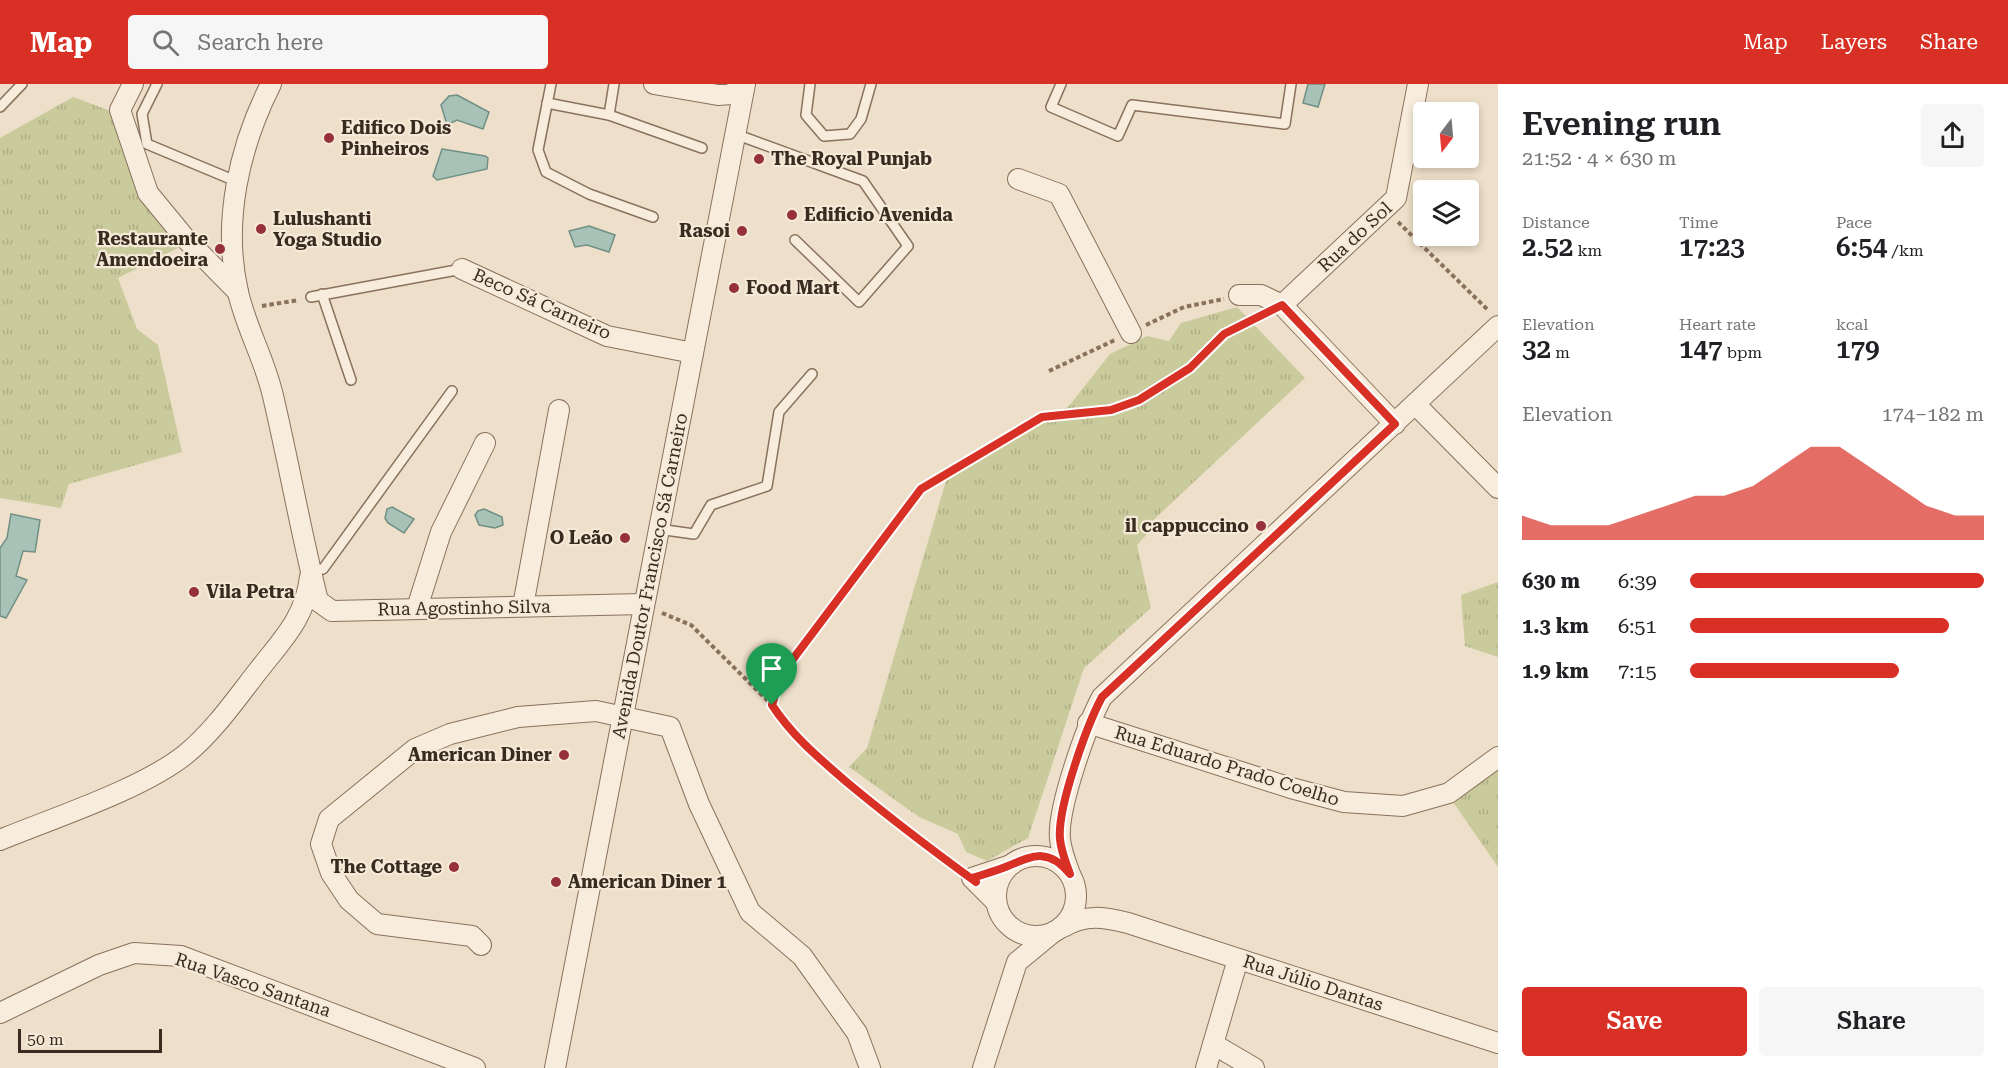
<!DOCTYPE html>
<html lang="en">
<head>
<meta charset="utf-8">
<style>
	:root { --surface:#fff; --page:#f6f6f6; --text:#202124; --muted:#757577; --accent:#d93025 }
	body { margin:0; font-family:"Roboto Serif",serif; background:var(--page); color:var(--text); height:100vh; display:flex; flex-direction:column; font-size:22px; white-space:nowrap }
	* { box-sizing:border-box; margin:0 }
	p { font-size:20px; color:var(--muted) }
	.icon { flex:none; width:33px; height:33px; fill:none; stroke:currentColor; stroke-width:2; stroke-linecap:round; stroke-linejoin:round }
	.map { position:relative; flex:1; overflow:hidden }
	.side { display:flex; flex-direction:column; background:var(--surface); width:510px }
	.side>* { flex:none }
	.needle { width:39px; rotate:196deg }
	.buttons { position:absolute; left:1413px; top:18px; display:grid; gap:12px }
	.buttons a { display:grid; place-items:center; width:66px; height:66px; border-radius:6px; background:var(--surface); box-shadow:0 3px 9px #0003; font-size:30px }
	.scale { position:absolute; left:18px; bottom:15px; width:144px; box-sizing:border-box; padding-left:6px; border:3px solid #3a2b21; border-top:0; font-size:16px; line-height:21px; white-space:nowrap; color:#3a2b21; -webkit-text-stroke:4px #f5ead8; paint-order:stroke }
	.pin { position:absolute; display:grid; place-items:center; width:51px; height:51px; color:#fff; margin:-62px -26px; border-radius:50% 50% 50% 0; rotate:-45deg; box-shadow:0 0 6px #0007 }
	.pin .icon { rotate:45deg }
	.round { display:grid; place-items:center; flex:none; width:63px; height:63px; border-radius:6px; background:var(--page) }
	.overview { display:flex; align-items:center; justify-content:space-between; height:102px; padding:0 24px }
	h1 { font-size:33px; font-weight:600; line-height:45px }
	.stats { display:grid; grid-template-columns:repeat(3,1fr); gap:9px; height:102px; padding:6px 24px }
	.stats div { display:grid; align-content:center }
	.stats b { font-size:26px; font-weight:600 }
	.stats small { font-size:16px; font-weight:400 }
	.stats p { font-size:16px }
	.chart { height:168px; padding:12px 24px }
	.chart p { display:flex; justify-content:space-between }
	.chart svg { width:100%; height:108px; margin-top:6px; fill:var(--accent); opacity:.7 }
	.button { display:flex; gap:12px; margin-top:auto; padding:12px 24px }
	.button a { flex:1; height:69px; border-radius:6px; background:var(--accent); color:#fff; font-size:24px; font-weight:600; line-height:69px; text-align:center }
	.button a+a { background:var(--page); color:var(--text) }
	ul { padding:0 24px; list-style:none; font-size:20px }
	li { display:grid; grid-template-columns:96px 72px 1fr; align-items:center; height:45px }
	li i { height:15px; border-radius:8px; background:var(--accent) }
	header { display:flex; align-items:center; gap:36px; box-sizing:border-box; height:84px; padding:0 30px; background:var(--accent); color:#fff }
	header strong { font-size:28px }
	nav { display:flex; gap:33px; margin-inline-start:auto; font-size:21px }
	.search { width:420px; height:54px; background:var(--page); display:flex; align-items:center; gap:15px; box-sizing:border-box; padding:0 21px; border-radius:6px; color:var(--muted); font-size:22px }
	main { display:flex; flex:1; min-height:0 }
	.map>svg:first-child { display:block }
	.grass { fill:url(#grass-tufts) }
	.water { fill:#a9c2b8; stroke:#709085; stroke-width:1.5 }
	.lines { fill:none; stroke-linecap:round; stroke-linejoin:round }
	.lane-casing { stroke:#89715e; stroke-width:12 }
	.street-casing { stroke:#89715e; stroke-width:22 }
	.path { stroke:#89715e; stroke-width:4; stroke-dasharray:4.5 3; stroke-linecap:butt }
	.lane { stroke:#f8eddc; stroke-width:9 }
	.street { stroke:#f8eddc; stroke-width:20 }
	.route-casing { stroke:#fff; stroke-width:12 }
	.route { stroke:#d93025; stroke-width:8 }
	.poi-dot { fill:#96303a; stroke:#f5ead8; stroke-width:2 }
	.labels { text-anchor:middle; stroke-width:4.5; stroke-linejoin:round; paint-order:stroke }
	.poi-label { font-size:18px; font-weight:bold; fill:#3a2b21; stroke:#f5ead8; text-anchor:start }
	.street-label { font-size:18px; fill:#3a2b21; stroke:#f5ead8 }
</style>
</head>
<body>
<header>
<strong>Map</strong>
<div class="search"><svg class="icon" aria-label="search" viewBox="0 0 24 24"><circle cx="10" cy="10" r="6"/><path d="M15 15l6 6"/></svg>Search here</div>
<nav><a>Map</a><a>Layers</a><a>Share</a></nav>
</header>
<main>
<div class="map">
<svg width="1498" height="984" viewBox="0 0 1498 984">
	<defs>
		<pattern id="grass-tufts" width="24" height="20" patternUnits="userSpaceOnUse" patternTransform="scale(1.5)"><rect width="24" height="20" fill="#cacb9d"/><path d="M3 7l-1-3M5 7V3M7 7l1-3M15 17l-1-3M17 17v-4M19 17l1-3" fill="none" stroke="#aeae87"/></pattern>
	</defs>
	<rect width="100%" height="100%" fill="#eddfc9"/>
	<g class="grass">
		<polygon points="73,13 116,29 184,161 118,194 137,245 158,261 182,368 69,400 61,424 0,414 0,54"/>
		<polygon points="1237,223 1305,294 1148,441 1150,447 1137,461 1151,524 1084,584 1028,754 987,777 966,768 958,750 919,733 849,683 867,664 948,390 1046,338 1069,322 1110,270 1147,252 1169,257 1181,239"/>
		<polygon points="1498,498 1498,573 1465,562 1461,511"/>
		<polygon points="1498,685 1498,783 1453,718"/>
	</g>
	<g class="water">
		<polygon points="1308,0 1325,0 1318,23 1303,19"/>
		<polygon points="457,11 489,28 483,45 457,36 447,41 441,21 449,12"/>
		<polygon points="442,65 485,72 488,74 487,85 437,96 433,92"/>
		<polygon points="589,142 615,151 609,168 587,161 575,163 569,147"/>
		<polygon points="392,423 414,435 404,449 388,439 385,434 387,425"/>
		<polygon points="484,425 502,433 503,441 495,444 479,441 475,431 478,427"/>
		<polygon points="11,430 40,436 35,468 23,467 16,492 27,496 6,534 0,532 0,464 7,454"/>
	</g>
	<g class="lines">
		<g class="lane-casing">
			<g id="lane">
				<polyline points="157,0 142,30 147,60 238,98"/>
				<polyline points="551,0 538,66 546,88 589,110 653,133"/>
				<polyline points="810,0 806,31 824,52 850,50 861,35 871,0"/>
				<polyline points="1061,0 1051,23 1118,52 1132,21 1285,40 1291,0"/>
				<polyline points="547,19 609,31 702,64"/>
				<polyline points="0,23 22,0"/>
				<polyline points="609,31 614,0"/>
				<polyline points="735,50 863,97 908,162 859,218 795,156"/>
				<polyline points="322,210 351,296"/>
				<polyline points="311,213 462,185"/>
				<polyline points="658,445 694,450 711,421 767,402 779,328 812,290"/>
				<polyline points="310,487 323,485 452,307"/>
			</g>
		</g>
		<g class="street-casing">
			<g id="street">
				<polyline points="133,0 120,26 148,109 185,154 238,208"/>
				<path d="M271 0C239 63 222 138 238 208 246 244 265 276 273 312 289 380 301 449 318 517L332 527 644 520"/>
				<polyline points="654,0 718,11 732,10 742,0"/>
				<polyline points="1018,95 1059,110 1131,249"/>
				<polyline points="462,185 607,252 693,269"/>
				<polyline points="1239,211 1261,211 1282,221 1395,340"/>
				<polyline points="1282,221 1396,114 1418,0"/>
				<polyline points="1415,320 1498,404"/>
				<polyline points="523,522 559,326"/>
				<polyline points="417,524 441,448 485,359"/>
				<polyline points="1088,639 1291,704 1344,718 1403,722 1449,709 1498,673"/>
				<path d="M0 756C53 734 143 705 186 670 214 647 236 615 258 587 283 555 305 534 310 493"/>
				<circle cx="1036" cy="812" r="40"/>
				<path d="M1070 790C1066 779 1061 767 1060 755 1057 724 1087 641 1102 613L1498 242"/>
				<polyline points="995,817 972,794 1008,782"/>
				<path d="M1063 843C1086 830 1103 833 1128 839L1498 959"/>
				<polyline points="481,861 472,852 377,840 349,816 331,789 321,760 329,735 415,665 450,650 518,633 596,627 670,643 699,720 750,828 802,872 857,949 870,984"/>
				<polyline points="0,929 99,881 134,869 181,872 475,984"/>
				<polyline points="1213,960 1254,984"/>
				<polyline points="555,984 745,0"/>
				<polyline points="983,984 1017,878 1051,850"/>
				<polyline points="1206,984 1238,875"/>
			</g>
		</g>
		<g class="path">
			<polyline points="1398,138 1489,227"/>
			<polyline points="262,222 299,216"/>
			<polyline points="1146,241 1184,223 1224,215"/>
			<polyline points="1049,287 1115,256"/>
			<polyline points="662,529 691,541 772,621"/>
			<path d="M958 785C921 758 885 730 849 700 821 676 793 654 773 621L781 591 921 405 1042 333 1111 326 1139 316 1190 283 1224 250 1263 231"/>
		</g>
		<use href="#lane" class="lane"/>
		<use href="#street" class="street"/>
	</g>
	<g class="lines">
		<g class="route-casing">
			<path id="route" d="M1282 221 1395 340 1102 613C1087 641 1057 724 1060 755 1061 767 1066 779 1070 790 1049 764 1034 771 1008 782 996 787 984 790 972 794L976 798C932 766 890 734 849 700 820 675 793 653 772 621L781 591 921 405 1042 333 1111 326 1139 316 1190 284 1224 250Z"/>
		</g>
		<use href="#route" class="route"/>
	</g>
	<g class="poi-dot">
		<circle cx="329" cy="54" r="6"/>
		<circle cx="759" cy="75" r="6"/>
		<circle cx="792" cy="131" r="6"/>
		<circle cx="261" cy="145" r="6"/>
		<circle cx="742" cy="147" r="6"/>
		<circle cx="220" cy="165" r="6"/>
		<circle cx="734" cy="204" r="6"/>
		<circle cx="1261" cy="442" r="6"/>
		<circle cx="625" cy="454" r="6"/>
		<circle cx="194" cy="508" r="6"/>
		<circle cx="564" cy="671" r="6"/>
		<circle cx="454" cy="783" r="6"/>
		<circle cx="556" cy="798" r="6"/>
	</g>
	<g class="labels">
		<g class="poi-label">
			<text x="341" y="50">Edifico Dois<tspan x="341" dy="21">Pinheiros</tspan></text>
			<text x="771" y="81">The Royal Punjab</text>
			<text x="804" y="137">Edificio Avenida</text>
			<text x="273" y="141">Lulushanti<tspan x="273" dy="21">Yoga Studio</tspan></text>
			<text x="730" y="153" text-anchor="end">Rasoi</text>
			<text x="208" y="161" text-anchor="end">Restaurante<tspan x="208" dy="21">Amendoeira</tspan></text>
			<text x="746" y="210">Food Mart</text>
			<text x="1249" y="448" text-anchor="end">il cappuccino</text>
			<text x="613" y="460" text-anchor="end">O Leão</text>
			<text x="206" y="514">Vila Petra</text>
			<text x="552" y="677" text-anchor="end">American Diner</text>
			<text x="442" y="789" text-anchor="end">The Cottage</text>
			<text x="568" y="804">American Diner 1</text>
		</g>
		<g class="street-label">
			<text transform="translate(1355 153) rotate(-43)" y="6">Rua do Sol</text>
			<text transform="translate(542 220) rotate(24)" y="6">Beco Sá Carneiro</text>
			<text transform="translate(650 492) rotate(-79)" y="6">Avenida Doutor Francisco Sá Carneiro</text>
			<text transform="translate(464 524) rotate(-1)" y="6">Rua Agostinho Silva</text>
			<text transform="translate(1227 682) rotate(17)" y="6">Rua Eduardo Prado Coelho</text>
			<text transform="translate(1313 899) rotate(18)" y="6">Rua Júlio Dantas</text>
			<text transform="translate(253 901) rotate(19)" y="6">Rua Vasco Santana</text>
		</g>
	</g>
</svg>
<div class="buttons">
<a><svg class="needle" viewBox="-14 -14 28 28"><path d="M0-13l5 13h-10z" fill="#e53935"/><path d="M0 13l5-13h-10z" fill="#757577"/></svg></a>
<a><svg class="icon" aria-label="layers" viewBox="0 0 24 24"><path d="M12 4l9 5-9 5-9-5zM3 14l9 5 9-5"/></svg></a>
</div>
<div class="scale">50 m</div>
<div class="pin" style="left:772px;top:621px;background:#1e9e55"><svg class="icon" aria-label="arrive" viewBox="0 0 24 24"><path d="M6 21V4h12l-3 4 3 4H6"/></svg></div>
</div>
<section class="side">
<div class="overview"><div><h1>Evening run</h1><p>21:52 · 4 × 630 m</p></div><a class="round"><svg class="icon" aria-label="share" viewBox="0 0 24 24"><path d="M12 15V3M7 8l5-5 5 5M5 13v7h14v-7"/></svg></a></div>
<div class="stats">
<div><p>Distance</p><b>2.52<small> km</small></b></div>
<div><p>Time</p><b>17:23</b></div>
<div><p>Pace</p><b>6:54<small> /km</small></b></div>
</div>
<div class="stats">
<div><p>Elevation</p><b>32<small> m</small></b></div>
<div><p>Heart rate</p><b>147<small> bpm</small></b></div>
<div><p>kcal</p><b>179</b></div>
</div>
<div class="chart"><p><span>Elevation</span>174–182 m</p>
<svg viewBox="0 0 160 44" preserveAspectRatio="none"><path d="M0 44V34L10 38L20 38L30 38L40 34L50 30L60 26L70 26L80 22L90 14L100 6L110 6L120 14L130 22L140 30L150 34L160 34V44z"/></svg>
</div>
<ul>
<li><b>630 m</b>6:39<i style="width:100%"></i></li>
<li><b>1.3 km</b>6:51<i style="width:88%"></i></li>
<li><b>1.9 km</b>7:15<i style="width:71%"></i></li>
</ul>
<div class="button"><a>Save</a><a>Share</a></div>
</section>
</main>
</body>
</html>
